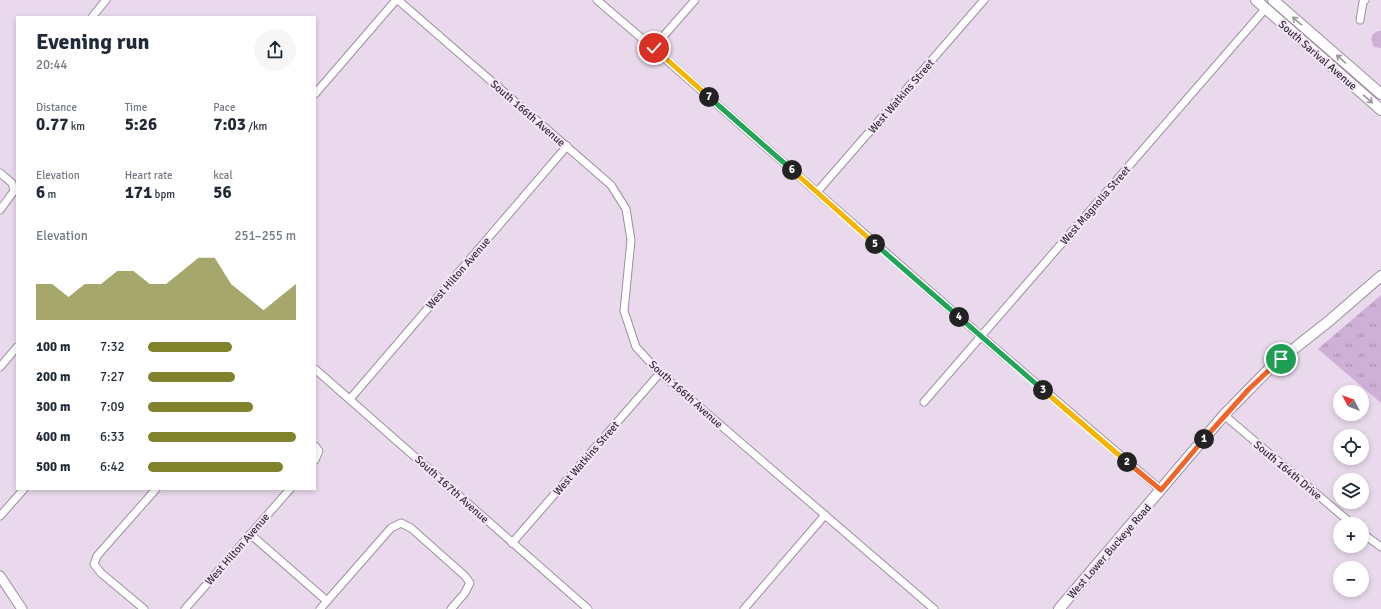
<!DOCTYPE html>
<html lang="en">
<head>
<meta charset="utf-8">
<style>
	:root { --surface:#fff; --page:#f6f6f7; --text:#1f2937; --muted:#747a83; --accent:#81822c }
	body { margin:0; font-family:Signika,sans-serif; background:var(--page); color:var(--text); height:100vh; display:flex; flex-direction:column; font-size:15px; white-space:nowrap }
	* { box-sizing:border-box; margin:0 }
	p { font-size:13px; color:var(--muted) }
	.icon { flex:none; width:22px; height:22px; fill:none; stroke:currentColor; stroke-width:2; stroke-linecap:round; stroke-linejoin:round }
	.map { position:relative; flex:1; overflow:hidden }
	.panel { position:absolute; left:16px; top:16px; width:300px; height:474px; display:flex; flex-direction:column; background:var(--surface); border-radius:0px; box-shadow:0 2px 6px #0003 }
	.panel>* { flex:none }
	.needle { width:26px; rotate:311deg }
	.fabs { position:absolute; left:1333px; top:385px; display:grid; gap:8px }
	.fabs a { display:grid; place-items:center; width:36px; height:36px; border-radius:50%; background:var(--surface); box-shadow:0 2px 6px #0003; font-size:20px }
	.pin { position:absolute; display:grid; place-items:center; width:34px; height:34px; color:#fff; margin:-17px; border:2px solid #fff; border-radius:50%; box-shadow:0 1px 4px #0007 }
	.km { position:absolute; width:20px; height:20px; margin:-10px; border-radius:50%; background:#222; color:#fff; font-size:11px; line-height:20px; text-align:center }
	.round { display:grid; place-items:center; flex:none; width:42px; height:42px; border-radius:21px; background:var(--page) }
	.head { display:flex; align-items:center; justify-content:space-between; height:68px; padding:0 20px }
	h1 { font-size:22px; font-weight:700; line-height:30px }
	.metrics { display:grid; grid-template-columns:repeat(3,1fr); gap:6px; height:68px; padding:4px 20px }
	.metrics div { display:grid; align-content:center }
	.metrics b { font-size:17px; font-weight:700 }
	.metrics small { font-size:11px; font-weight:400 }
	.metrics p { font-size:11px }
	.chart { height:112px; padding:8px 20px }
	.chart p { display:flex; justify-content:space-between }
	.chart svg { width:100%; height:72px; margin-top:4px; fill:var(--accent); opacity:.7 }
	ul { padding:0 20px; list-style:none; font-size:13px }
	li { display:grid; grid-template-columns:64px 48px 1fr; align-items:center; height:30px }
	li i { height:10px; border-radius:5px; background:var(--accent) }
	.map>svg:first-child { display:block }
	.grass { fill:url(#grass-tufts) }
	.green { fill:#ceafd5 }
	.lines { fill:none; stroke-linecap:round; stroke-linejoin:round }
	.minor-casing { stroke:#9e8ea1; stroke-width:9 }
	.tertiary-casing { stroke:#9e8ea1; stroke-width:11 }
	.secondary-casing { stroke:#9e8ea1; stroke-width:12 }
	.minor { stroke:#fff; stroke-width:7 }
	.tertiary { stroke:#fff; stroke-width:9 }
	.secondary { stroke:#fff; stroke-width:10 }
	.oneway { stroke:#9a979a }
	.split-1-casing { stroke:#fff; stroke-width:8 }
	.split-2-casing { stroke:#fff; stroke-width:8 }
	.split-3-casing { stroke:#fff; stroke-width:8 }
	.split-4-casing { stroke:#fff; stroke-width:8 }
	.split-5-casing { stroke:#fff; stroke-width:8 }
	.split-6-casing { stroke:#fff; stroke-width:8 }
	.split-7-casing { stroke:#fff; stroke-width:8 }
	.split-8-casing { stroke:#fff; stroke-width:8 }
	.split-1 { stroke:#f0652b; stroke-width:5 }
	.split-2 { stroke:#f0652b; stroke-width:5 }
	.split-3 { stroke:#f5b400; stroke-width:5 }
	.split-4 { stroke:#22a559; stroke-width:5 }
	.split-5 { stroke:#22a559; stroke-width:5 }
	.split-6 { stroke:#f5b400; stroke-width:5 }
	.split-7 { stroke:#22a559; stroke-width:5 }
	.split-8 { stroke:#f5b400; stroke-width:5 }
	.labels { text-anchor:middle; stroke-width:4; stroke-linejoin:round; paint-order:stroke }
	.street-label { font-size:11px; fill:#352f36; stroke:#f7e6fb }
</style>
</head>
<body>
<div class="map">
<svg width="1381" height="609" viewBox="0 0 1381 609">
	<defs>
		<pattern id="grass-tufts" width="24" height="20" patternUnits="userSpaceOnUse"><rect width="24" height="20" fill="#ceafd5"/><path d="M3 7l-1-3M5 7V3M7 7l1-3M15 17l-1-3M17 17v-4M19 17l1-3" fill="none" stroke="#a88fae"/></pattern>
	</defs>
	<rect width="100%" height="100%" fill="#ead9ed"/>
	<polygon class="grass" points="1381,295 1381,403 1318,349"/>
	<polygon class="green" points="1378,31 1381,31 1381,48 1374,47 1371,39 1373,34"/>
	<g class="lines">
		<g class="minor-casing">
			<g id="minor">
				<polyline points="398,0 611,185 626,209 631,240 624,311 636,347 660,373 934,609"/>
				<polyline points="597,0 653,48 981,336 1161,490"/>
				<polyline points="92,17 106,0"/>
				<polyline points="1360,20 1363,2 1365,0"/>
				<polyline points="653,48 695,0"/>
				<polyline points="315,94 396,0"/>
				<polyline points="0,173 12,183 14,191 0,210"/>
				<polyline points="817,192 984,0"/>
				<polyline points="0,367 17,347"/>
				<polyline points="315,369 588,609"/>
				<polyline points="350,399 567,146"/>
				<polyline points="924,402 1266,8"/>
				<polyline points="1224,415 1352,524"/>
				<polyline points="315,446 319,451 315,460"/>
				<polyline points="0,516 24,489"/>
				<polyline points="1362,533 1381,547"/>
				<polyline points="250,534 327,601"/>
				<polyline points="512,543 660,373"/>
				<polyline points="144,609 101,573 94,564 97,556 156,489"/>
				<polyline points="185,609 290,489"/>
				<polyline points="320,609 391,528 401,523 411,528 465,576 470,583 464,594 451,609"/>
				<polyline points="744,609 825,515"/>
			</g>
		</g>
		<g class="tertiary-casing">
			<polyline id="tertiary" points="0,576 22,609"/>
		</g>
		<g class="secondary-casing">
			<g id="secondary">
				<polyline points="1256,0 1381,110"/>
				<polyline points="1273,0 1381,94"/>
				<polyline points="1059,609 1224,415 1272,366 1329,321 1381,276"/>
			</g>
		</g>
		<use href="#minor" class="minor"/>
		<use href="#tertiary" class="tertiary"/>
		<use href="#secondary" class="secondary"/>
	</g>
	<defs><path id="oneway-shaft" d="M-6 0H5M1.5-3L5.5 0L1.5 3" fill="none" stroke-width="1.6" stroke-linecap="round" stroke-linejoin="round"/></defs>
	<g class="oneway">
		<use href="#oneway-shaft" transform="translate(1297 21) rotate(-139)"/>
		<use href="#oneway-shaft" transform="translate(1341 59) rotate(-139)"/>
		<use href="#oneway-shaft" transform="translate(1368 99) rotate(41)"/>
	</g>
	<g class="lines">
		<g class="split-1-casing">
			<polyline id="split-1" points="1204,439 1249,389 1281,359"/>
		</g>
		<g class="split-2-casing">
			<polyline id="split-2" points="1127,462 1161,490 1204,439"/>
		</g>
		<g class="split-3-casing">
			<polyline id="split-3" points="1043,390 1127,462"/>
		</g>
		<g class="split-4-casing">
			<polyline id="split-4" points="959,317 1043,390"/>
		</g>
		<g class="split-5-casing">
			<polyline id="split-5" points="875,244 959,317"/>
		</g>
		<g class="split-6-casing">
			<polyline id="split-6" points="792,170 875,244"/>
		</g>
		<g class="split-7-casing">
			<polyline id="split-7" points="709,97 792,170"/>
		</g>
		<g class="split-8-casing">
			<polyline id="split-8" points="654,48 709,97"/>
		</g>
		<use href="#split-1" class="split-1"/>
		<use href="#split-2" class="split-2"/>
		<use href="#split-3" class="split-3"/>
		<use href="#split-4" class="split-4"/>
		<use href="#split-5" class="split-5"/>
		<use href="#split-6" class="split-6"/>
		<use href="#split-7" class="split-7"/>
		<use href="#split-8" class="split-8"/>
	</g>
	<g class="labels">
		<g class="street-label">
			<text transform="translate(1318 55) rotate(41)" y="4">South Sarival Avenue</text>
			<text transform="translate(901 96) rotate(-49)" y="4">West Watkins Street</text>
			<text transform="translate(528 113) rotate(41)" y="4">South 166th Avenue</text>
			<text transform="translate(1095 205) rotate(-49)" y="4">West Magnolia Street</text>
			<text transform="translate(458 273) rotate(-49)" y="4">West Hilton Avenue</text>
			<text transform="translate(686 394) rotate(42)" y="4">South 166th Avenue</text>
			<text transform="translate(586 458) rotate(-49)" y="4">West Watkins Street</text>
			<text transform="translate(1288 470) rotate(40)" y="4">South 164th Drive</text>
			<text transform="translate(452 489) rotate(42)" y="4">South 167th Avenue</text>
			<text transform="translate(237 549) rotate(-49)" y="4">West Hilton Avenue</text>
			<text transform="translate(1109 551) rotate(-49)" y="4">West Lower Buckeye Road</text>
		</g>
	</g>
</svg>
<div class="fabs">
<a><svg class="needle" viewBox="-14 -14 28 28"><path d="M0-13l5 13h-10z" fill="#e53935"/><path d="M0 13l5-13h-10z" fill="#747a83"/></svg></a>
<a><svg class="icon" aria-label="locate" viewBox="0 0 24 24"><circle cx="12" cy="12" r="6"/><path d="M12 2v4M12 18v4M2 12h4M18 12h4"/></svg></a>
<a><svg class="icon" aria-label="layers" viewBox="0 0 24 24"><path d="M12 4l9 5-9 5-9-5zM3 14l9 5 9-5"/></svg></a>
<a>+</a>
<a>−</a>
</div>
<div class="pin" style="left:1281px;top:359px;background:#1e9e55"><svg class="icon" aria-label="arrive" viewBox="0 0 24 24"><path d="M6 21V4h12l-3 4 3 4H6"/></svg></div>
<div class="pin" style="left:654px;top:48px;background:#d93025"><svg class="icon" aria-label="check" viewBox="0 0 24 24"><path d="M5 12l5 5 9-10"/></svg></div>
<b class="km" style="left:1204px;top:439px">1</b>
<b class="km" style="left:1127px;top:462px">2</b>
<b class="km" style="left:1043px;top:390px">3</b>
<b class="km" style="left:959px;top:317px">4</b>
<b class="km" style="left:875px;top:244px">5</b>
<b class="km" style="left:792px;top:170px">6</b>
<b class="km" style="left:709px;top:97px">7</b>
<section class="panel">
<div class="head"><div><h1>Evening run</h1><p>20:44</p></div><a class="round"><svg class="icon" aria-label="share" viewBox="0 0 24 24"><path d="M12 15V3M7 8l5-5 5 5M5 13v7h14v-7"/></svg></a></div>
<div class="metrics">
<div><p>Distance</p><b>0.77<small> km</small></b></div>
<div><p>Time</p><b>5:26</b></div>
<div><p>Pace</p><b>7:03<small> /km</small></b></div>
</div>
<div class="metrics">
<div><p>Elevation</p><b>6<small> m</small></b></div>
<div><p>Heart rate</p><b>171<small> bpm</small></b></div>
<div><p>kcal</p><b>56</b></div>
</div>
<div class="chart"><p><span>Elevation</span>251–255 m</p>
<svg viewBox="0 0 160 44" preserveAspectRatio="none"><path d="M0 44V22L10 22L20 30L30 22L40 22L50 14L60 14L70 22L80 22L90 14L100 6L110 6L120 22L130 30L140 38L150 30L160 22V44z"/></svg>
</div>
<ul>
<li><b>100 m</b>7:32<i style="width:57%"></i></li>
<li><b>200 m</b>7:27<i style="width:59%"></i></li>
<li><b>300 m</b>7:09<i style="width:71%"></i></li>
<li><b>400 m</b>6:33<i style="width:100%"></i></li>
<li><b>500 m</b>6:42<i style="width:91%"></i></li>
</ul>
</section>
</div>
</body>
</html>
